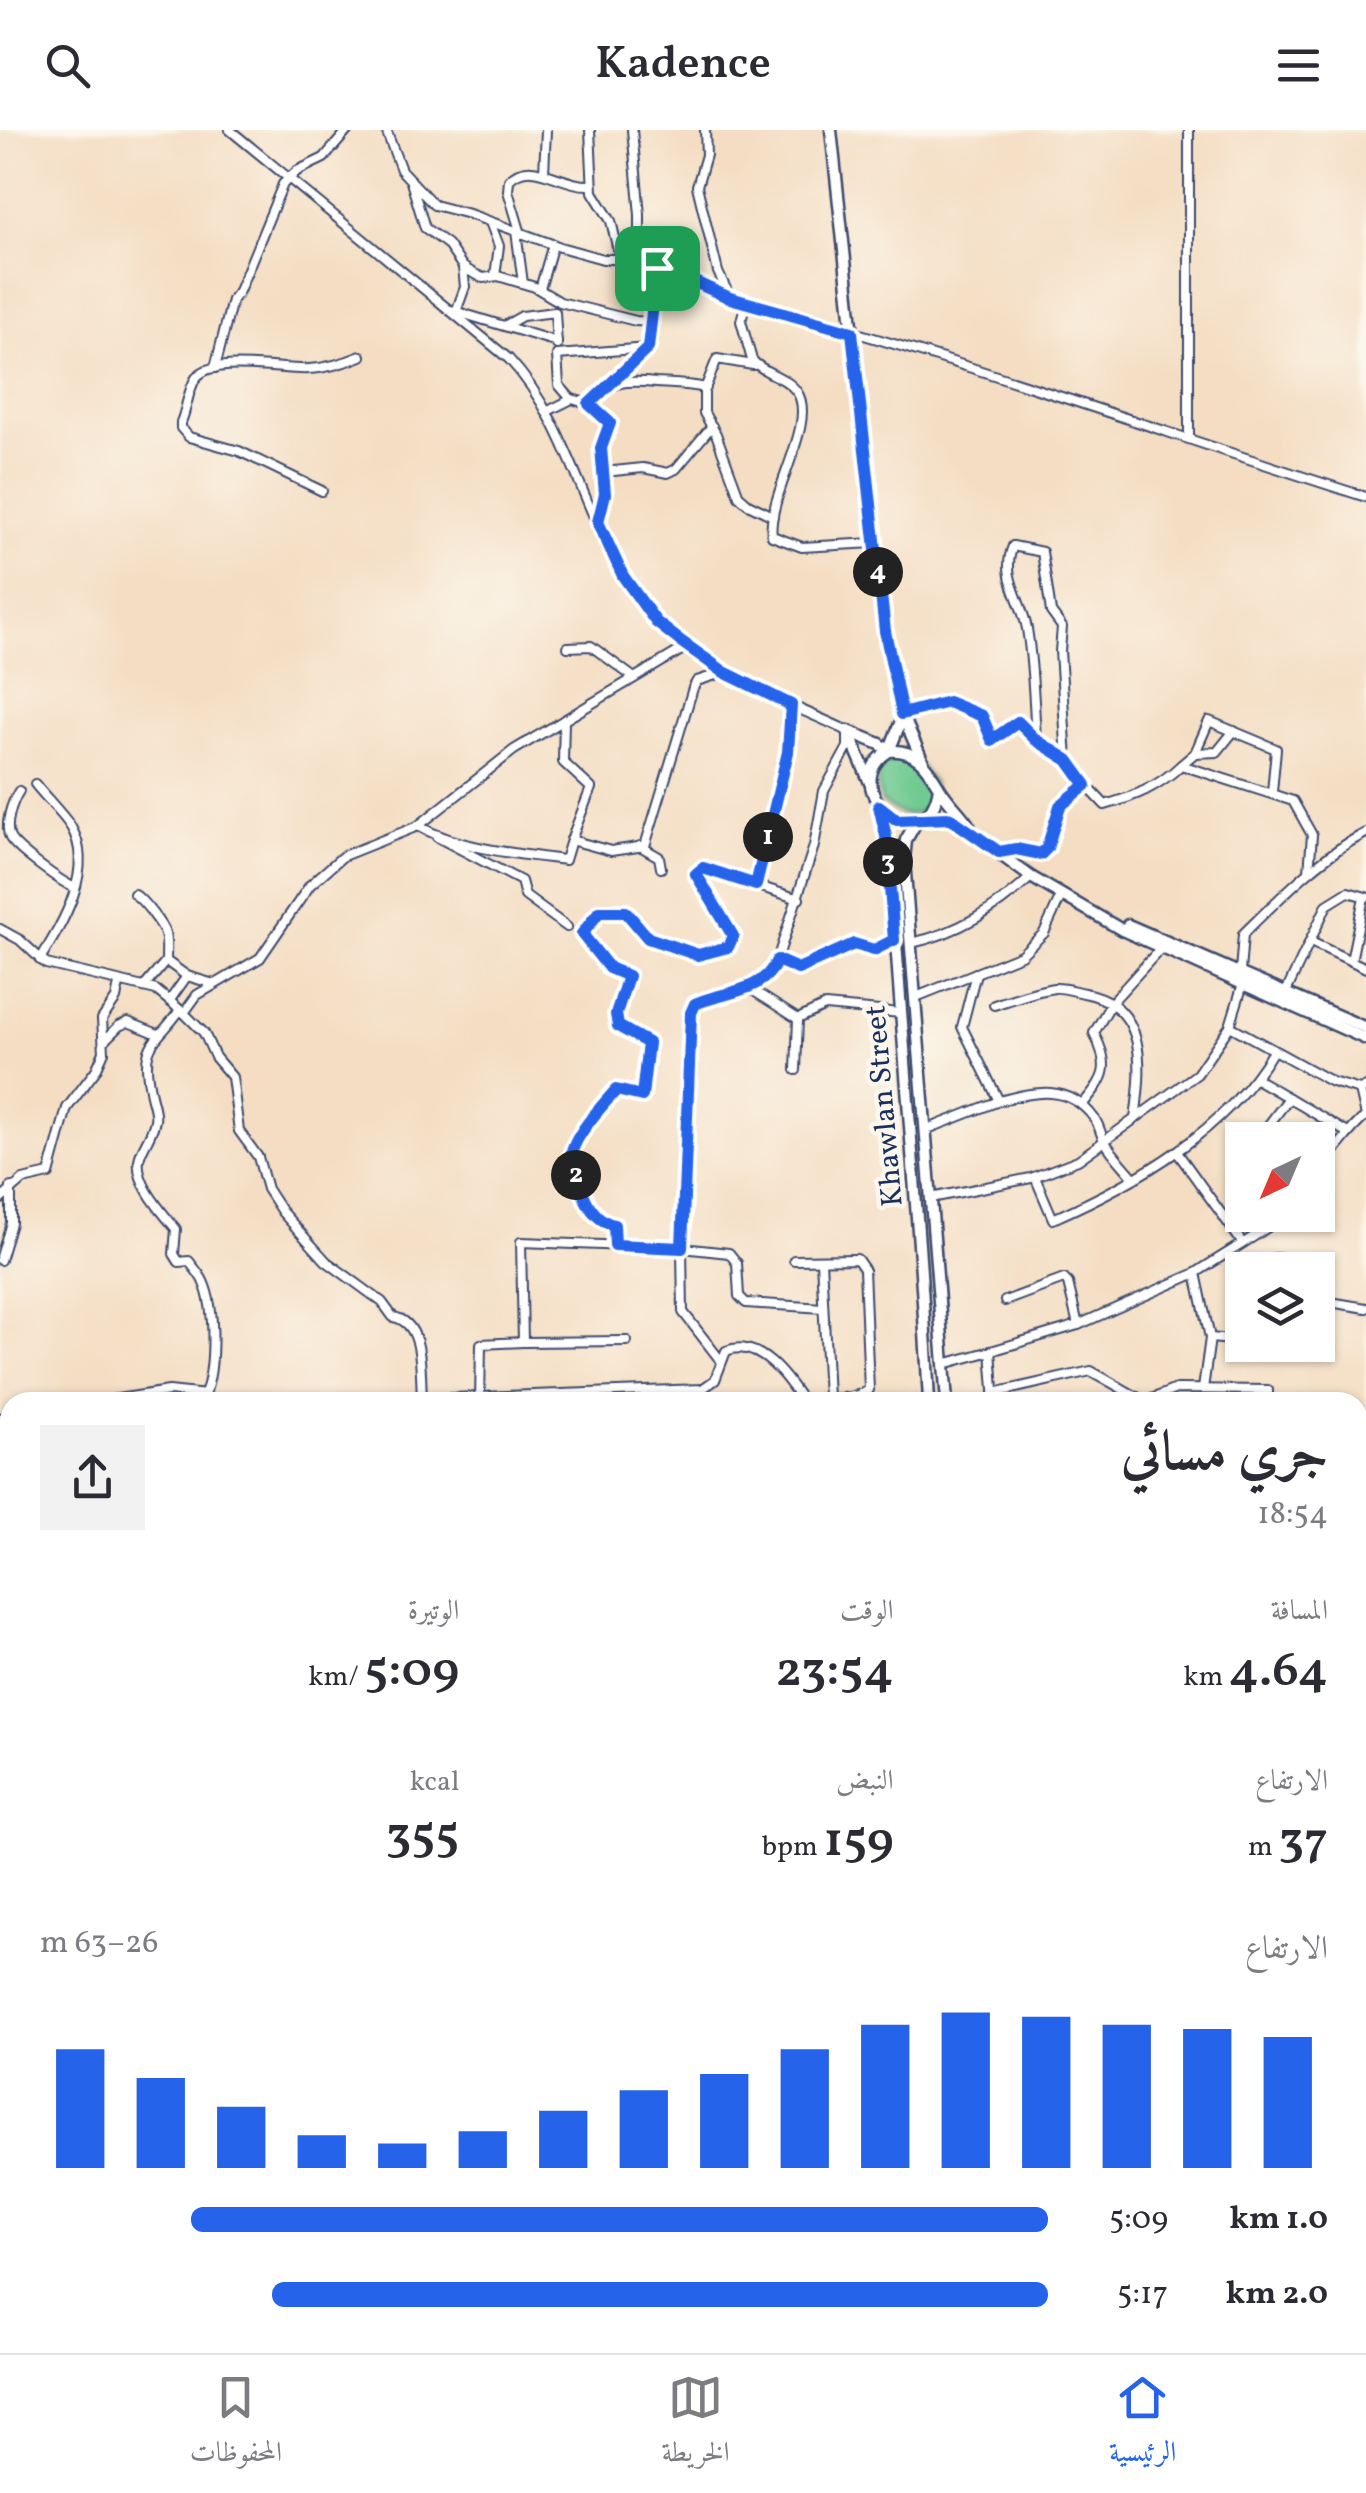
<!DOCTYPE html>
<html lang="ar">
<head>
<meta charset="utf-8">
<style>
	:root { --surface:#fff; --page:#f2f2f3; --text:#2b2b33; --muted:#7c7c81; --line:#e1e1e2; --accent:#2563eb }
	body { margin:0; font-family:Vollkorn,Amiri,serif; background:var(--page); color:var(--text); direction:rtl; height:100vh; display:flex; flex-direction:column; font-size:38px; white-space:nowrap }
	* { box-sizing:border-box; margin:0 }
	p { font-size:32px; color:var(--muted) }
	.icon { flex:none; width:55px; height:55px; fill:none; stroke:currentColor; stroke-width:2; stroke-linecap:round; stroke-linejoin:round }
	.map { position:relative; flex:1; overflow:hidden; direction:ltr }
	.panel { position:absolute; left:0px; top:1262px; width:1368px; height:962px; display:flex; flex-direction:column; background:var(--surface); border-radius:30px 30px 0 0; box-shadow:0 2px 8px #0004; direction:rtl }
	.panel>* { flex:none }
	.needle { width:65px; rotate:224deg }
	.controls { position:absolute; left:1225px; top:992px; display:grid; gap:20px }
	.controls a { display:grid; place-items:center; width:110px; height:110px; border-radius:0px; background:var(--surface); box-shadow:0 2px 8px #0004; font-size:50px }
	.pin { position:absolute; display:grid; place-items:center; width:85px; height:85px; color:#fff; margin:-42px; border-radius:20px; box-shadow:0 5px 15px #0006 }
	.km { position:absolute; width:50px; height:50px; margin:-25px; border-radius:50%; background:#222; color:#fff; font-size:28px; line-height:50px; text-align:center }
	.round { display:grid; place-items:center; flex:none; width:105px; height:105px; border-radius:0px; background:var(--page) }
	.headline { display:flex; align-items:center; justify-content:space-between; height:170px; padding:0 40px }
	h1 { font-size:55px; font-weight:600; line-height:75px }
	.figures { display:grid; grid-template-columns:repeat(3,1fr); gap:15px; height:170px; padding:10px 40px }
	.figures div { display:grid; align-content:center }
	.figures b { font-size:50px; font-weight:600 }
	.figures small { font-size:28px; font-weight:400 }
	.figures p { font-size:28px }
	.chart { height:280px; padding:20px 40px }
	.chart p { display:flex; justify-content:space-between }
	.chart svg { width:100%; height:180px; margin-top:10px; stroke:var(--accent); stroke-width:6 }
	ul { padding:0 40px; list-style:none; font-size:32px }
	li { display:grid; grid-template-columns:160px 120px 1fr; align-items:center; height:75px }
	li i { height:25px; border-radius:12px; background:var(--accent) }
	header { display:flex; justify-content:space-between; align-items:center; height:130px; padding:0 40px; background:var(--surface); font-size:45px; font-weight:600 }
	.tab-bar { display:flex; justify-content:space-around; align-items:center; height:140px; border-top:2px solid var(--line); background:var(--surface); font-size:28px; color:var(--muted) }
	.tab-bar a { display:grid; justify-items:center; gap:5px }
	.tab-bar .current { color:var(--accent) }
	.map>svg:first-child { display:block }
	.green { fill:#70ca91; stroke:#467c78; stroke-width:2.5 }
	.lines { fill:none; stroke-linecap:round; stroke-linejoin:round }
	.minor-casing { stroke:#3c496d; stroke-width:12 }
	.major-casing { stroke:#3c496d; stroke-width:15 }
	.minor { stroke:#fff; stroke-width:8 }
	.major { stroke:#fff; stroke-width:10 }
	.route-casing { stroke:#fff; stroke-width:20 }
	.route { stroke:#2563eb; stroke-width:12 }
	.labels { text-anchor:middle; stroke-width:9; stroke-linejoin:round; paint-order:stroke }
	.street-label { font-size:30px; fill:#1b2f5e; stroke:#fbf7ec }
</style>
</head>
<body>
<header><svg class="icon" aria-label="menu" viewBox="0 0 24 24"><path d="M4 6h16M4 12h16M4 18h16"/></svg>Kadence<svg class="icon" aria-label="search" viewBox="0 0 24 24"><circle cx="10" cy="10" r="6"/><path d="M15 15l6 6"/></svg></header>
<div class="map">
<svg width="1366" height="2223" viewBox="0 0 1366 2223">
	<rect width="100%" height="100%" fill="#fbf7ec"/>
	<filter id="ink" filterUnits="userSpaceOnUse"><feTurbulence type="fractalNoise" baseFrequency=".01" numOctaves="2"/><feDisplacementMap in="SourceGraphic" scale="20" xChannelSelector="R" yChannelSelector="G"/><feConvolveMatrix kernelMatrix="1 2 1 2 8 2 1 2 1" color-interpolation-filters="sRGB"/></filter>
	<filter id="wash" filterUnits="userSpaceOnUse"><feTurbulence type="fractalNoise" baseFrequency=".0048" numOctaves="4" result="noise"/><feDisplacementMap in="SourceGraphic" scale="40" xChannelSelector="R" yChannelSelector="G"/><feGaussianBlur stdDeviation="2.25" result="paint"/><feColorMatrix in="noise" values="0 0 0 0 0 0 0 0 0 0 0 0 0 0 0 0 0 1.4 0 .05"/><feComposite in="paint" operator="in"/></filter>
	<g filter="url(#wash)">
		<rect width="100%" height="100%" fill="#f4ddc2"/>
		<path class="green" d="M896 625 921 636 933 653 930 673C912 693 900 685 881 672 876 652 874 632 896 625Z"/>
	</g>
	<g filter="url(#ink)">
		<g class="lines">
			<g class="minor-casing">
				<g id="minor">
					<path d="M230 0 509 229C578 303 587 416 655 490 706 545 783 570 848 601V617L824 661 814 716 775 836C755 864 723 861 695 874L691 883 682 1118 683 1182 721 1231"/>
					<polyline points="386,0 401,40 434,75 469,84 560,117 603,129 620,129"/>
					<path d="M590 0 593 62 611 91 620 129C639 133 661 137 679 144 700 153 719 165 742 171 953 226 1158 301 1366 367"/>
					<polyline points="632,0 640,85 640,134"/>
					<polyline points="705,0 706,25 697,56 718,142 730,167"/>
					<polyline points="544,43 546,0"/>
					<polyline points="411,52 425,98 447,114 463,137 471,142 483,148 498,146 535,157 560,172 636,191 653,192"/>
					<polyline points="490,92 499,116 495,146"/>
					<polyline points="516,101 523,153"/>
					<path d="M521 104 508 61 509 50C532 26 560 57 592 55"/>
					<polyline points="540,159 553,114"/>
					<path d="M746 172 741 191 752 230C764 244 786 246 797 262 818 293 766 367 772 406L802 417 874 413"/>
					<polyline points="451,180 557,212"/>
					<polyline points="456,182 465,157 463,137"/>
					<polyline points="506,195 522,186 555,182 557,215"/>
					<polyline points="753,235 717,229 704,261 704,283 716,304 739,366 748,374 773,386"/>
					<polyline points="215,238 232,170 239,161 283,54 297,41 324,28 348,0"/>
					<polyline points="611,253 648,218 657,139"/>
					<polyline points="571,269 559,255 557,225 648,218"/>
					<polyline points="589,274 610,293 601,318 605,364 598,391"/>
					<path d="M546 282 572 269 589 274C608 250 628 250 656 253 673 254 688 254 706 258"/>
					<polyline points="1189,307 1189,0"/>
					<polyline points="604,342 643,338 668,343 676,339 712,296"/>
					<path d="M322 361 239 321 189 307 181 298V292C187 279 188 259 196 248 211 225 284 241 309 239 328 238 344 233 361 226"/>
					<polyline points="568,517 591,516 633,547"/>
					<polyline points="791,575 788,622 755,755 799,769"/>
					<polyline points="902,584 948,573 982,586 992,610 1019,592 1036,610"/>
					<polyline points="564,590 563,632 591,658 571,710 611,721 645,716 693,558 697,551 725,542"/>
					<polyline points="1195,623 1217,622 1234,601"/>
					<path d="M1067 630 1036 610C1034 573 1033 535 1027 499 1022 469 1000 447 1013 416L1042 422 1051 482 1062 497 1060 521 1067 630 1086 655"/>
					<polyline points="1181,635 1195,623 1209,591 1276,619 1272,662"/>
					<path d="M35 654C46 668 61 682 71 697 96 739 62 794 40 830"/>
					<path d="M19 661C12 672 4 695 10 708 17 720 61 752 75 758"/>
					<path d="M418 696C461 719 517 724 565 730L571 710"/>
					<polyline points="437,707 521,751 525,766 567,797"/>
					<polyline points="640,716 659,727 661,738"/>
					<path d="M999 722 1016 719 1041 724 1047 718 1060 676 1086 655 1105 675C1136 666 1158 657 1181 635L1293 671 1312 705 1309 741"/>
					<path d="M134 764C142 769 163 795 165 804 167 812 166 823 166 831L144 857"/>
					<polyline points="0,799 20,810 46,834 156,860 184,883 197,865 260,828 310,755 343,726 418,696 514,620 688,516"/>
					<polyline points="1311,812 1366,838"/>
					<path d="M911 813C956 804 998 778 1031 747"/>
					<polyline points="166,831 187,846 214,854"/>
					<polyline points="777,831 797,839 854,814 874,821 894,810"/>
					<polyline points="1351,831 1364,767"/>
					<path d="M1240 842 1243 804C1279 769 1321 725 1366 703"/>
					<polyline points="749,858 798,889 796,940"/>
					<polyline points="1286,862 1327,775 1348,762 1366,767"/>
					<polyline points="916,867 1021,825 1044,803 1061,766"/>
					<polyline points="170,870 187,846"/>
					<path d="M994 875C1013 869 1034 861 1054 858 1063 857 1074 861 1084 863 1149 875 1142 938 1135 989"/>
					<path d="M180 880C155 915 140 912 150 960 151 969 157 982 155 990 153 1003 144 1014 140 1026 132 1050 162 1082 176 1099L174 1124 179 1132 189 1131C193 1137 200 1144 203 1151 216 1179 216 1247 201 1272"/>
					<path d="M184 883 204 903 215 927 232 947 239 1001 258 1027 267 1059 282 1082 326 1131 382 1172 393 1187C425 1192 420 1243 422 1267"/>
					<polyline points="798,889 825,876 901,883"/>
					<polyline points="1230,896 1332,952 1360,960 1366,957"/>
					<polyline points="105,910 119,896 128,892 158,904"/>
					<polyline points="1256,949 1289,968"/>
					<path d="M999 971C1035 961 1069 954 1094 988 1099 994 1100 1003 1104 1010 1112 1024 1124 1036 1134 1048"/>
					<path d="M1082 975C1106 947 1111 938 1094 903L1112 872 1162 817"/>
					<polyline points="925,1000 999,971 962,897 976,843"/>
					<polyline points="1257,1010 1289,968 1346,1002"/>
					<polyline points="1177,1022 1241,1111"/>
					<path d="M1318 1039C1336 1022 1346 1002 1366 986L1360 960"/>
					<path d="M1035 1047 1053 1089C1137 1052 1225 1002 1273 921"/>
					<polyline points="931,1068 1031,1048 1078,1030 1197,944 1230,896 1243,854"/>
					<polyline points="0,1070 23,1050 49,1044 67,978 96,940 104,922 102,889 116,869 119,854"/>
					<path d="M615 1115 614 1095C598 1091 589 1079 583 1063 579 1053 573 1043 571 1033 567 1012 603 975 616 960L641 966 648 913 618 896 616 884 628 847 609 838 583 804 599 783 626 782 648 808 698 825 728 817 733 806 696 745 703 738 755 755"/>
					<polyline points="0,1130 11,1093 11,1057"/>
					<path d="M794 1130 857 1129 864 1139 869 1260C855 1270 821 1268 803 1272"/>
					<polyline points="821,1130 828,1267"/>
					<polyline points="1272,1140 1275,1128 1324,1133 1318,1170"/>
					<path d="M1196 1143C1211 1132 1278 1094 1282 1085"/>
					<polyline points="1318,1170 1366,1178"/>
					<polyline points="1005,1171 1064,1149 1068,1153 1078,1195"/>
					<polyline points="1210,1208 1242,1211"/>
					<polyline points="627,1211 523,1212 521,1112 682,1118 729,1123 737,1133 739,1166 746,1173 823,1178"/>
					<polyline points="991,1221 1078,1195 1196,1143 1210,1208 1203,1259"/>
					<polyline points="944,1234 991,1221 995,1272"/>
					<polyline points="994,1263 1091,1241 1144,1271"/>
					<path d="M423 1269 702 1259 715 1250 726 1221C759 1207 788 1249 803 1272"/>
					<polyline points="98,1272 169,1261 206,1265"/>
					<polyline points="480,1272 481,1214 523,1212"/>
					<polyline points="1144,1272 1176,1259 1268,1260 1268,1272"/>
					<polyline points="0,1288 10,1286"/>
					<polyline points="0,1332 10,1330"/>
					<polyline points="1358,1583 1366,1586"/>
					<polyline points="1358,1637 1366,1601"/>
					<polyline points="0,1897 10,1891"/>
					<polyline points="1358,1909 1366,1909"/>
					<polyline points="1358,2100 1366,2105"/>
					<polyline points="0,2175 10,2186"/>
					<polyline points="1363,2189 1366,2116"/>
					<polyline points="53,2215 64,2221 85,2223"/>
					<polyline points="273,2215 273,2223"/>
					<polyline points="695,2215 695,2223"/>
					<polyline points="93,2223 102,2220 108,2223"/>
					<polyline points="123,2223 129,2215"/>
					<polyline points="176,2223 177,2215"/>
					<polyline points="836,2223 837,2215"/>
					<polyline points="1004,2223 1005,2215"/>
					<polyline points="1062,2223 1064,2215"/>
					<polyline points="1222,2223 1224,2216"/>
					<polyline points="1266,2223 1267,2215"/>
					<polyline points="1272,2223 1274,2215"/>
				</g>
			</g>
			<g class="major-casing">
				<g id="major">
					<polyline points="831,0 885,501 903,586 923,632"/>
					<polyline points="848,601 880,614 889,621 903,586"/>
					<polyline points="848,601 871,655"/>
					<path d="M939 657C927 735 831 658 889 621 917 619 927 637 939 657 947 671 961 683 970 697"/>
					<path d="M879 675C895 750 896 829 903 905 912 1027 923 1150 929 1272"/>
					<polyline points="919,687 906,710 904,730 947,1272"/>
					<polyline points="919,687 950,688 1031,747 1122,800 1366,909"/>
					<polyline points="1128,795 1366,898"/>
					<polyline points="939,2215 939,2223"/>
					<polyline points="955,2215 955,2223"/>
				</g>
			</g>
			<use href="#minor" class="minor"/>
			<use href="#major" class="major"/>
		</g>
	</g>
	<g class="lines" filter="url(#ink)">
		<g class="route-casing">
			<path id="route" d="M657 138 677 144 730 168 852 202 885 501 902 584 948 572 982 586 992 610 1018 592 1036 610 1068 630 1086 655 1060 676 1047 718 1041 724 1016 719 999 722 950 688 897 690 879 676 886 706 894 810 874 820 854 814 798 839 777 830C763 864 723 861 695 874L691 883 682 1118 615 1115 614 1095C598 1091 589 1079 583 1063 579 1053 573 1043 571 1033 567 1012 603 975 616 960L642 966 648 913 618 896 616 884 628 846 609 838 582 804 599 782H626L648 808 698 825 728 817 733 806 696 744 703 738 756 755 788 622 791 575 724 542 679 510 656 492 623 446 598 392 605 364 601 318 610 293 589 274 648 218Z"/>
		</g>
		<use href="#route" class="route"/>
	</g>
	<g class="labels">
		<g class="street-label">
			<text transform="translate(883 976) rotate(-95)" y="10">Khawlan Street</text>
		</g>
	</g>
</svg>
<div class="controls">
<a><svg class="needle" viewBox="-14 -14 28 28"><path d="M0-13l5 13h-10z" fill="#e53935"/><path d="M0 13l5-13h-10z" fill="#7c7c81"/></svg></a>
<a><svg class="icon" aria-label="layers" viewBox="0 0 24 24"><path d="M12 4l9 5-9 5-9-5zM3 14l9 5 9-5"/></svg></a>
</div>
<div class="pin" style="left:657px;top:138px;background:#1e9e55"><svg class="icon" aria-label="arrive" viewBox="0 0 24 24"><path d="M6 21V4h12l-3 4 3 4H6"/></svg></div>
<b class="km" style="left:768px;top:707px">1</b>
<b class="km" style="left:576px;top:1045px">2</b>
<b class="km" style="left:888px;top:732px">3</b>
<b class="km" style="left:878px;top:442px">4</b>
<section class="panel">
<div class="headline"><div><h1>جري مسائي</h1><p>18:54</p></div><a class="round"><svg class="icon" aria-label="share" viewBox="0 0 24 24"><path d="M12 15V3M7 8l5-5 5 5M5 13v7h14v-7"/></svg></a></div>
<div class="figures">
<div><p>المسافة</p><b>4.64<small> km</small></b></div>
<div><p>الوقت</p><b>23:54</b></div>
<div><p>الوتيرة</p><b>5:09<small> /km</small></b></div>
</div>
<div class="figures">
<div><p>الارتفاع</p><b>37<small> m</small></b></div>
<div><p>النبض</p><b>159<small> bpm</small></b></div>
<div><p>kcal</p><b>355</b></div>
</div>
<div class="chart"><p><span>الارتفاع</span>26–63 m</p>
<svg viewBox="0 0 160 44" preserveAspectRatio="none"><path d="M5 44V15M15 44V22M25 44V29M35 44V36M45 44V38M55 44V35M65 44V30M75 44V25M85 44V21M95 44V15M105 44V9M115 44V6M125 44V7M135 44V9M145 44V10M155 44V12"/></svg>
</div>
<ul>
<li><b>1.0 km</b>5:09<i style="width:85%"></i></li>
<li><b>2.0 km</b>5:17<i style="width:77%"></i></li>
</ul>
</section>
</div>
<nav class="tab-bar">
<a class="current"><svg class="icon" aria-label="home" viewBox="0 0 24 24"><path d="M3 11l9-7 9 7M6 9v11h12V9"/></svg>الرئيسية</a>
<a><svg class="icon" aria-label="map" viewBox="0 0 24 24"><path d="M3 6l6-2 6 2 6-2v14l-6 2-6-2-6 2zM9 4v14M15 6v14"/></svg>الخريطة</a>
<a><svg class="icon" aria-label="saved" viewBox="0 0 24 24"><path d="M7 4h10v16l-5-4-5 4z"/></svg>المحفوظات</a>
</nav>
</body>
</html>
